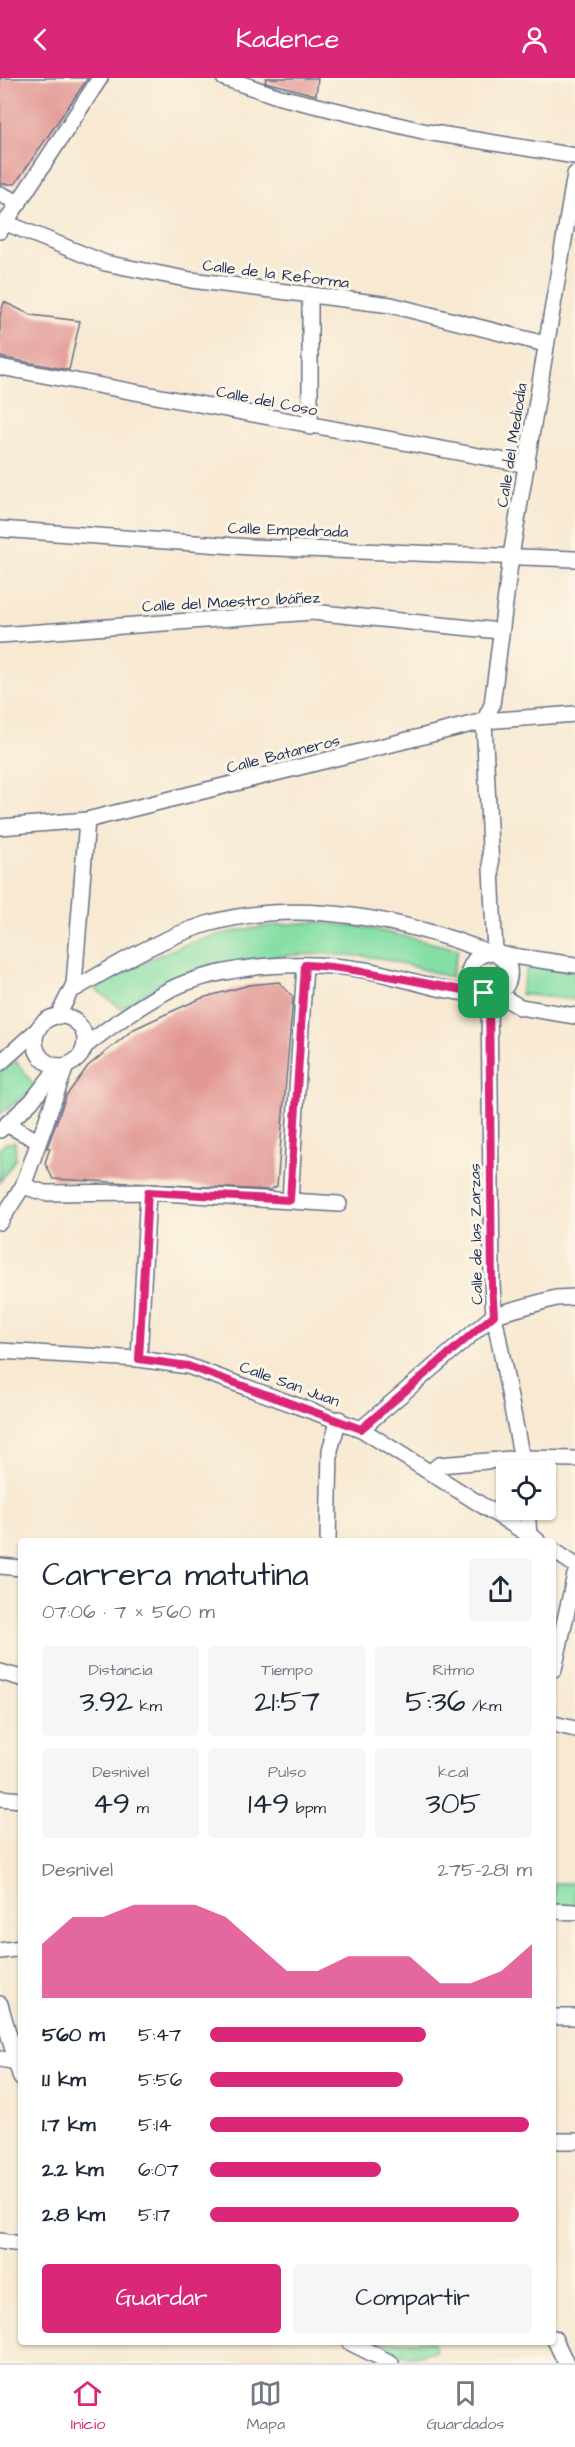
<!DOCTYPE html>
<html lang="es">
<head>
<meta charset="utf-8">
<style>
	:root { --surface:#fff; --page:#f6f6f7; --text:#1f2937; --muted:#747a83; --line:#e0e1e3; --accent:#db2777 }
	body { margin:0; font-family:"Architects Daughter",sans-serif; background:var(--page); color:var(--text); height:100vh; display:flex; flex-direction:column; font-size:22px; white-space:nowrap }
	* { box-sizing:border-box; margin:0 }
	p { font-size:20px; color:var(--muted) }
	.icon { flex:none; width:33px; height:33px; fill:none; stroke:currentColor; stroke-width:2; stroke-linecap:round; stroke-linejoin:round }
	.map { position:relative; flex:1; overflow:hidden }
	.panel { position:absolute; left:18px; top:1460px; width:538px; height:807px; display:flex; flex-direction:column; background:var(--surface); border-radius:6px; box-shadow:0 2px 4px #0004 }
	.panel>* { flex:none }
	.controls { position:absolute; left:496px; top:1382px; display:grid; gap:12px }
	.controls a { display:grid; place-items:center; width:60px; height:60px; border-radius:6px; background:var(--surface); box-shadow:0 2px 4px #0004; font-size:30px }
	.pin { position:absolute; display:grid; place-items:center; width:51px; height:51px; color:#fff; margin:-26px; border-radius:12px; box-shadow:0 3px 9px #0006 }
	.round { display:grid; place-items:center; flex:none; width:63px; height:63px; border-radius:6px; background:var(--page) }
	.headline { display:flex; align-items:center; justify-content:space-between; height:102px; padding:0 24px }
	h1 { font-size:33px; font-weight:600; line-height:45px }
	.metrics { display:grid; grid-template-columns:repeat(3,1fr); gap:9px; height:102px; padding:6px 24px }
	.metrics div { display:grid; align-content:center; border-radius:6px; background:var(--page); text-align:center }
	.metrics b { font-size:30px; font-weight:600 }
	.metrics small { font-size:16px; font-weight:400 }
	.metrics p { font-size:16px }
	.chart { height:168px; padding:12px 24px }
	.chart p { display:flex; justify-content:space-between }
	.chart svg { width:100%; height:108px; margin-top:6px; fill:var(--accent); opacity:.7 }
	.cta { display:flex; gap:12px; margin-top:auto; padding:12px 24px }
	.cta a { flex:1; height:69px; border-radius:6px; background:var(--accent); color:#fff; font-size:24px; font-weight:600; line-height:69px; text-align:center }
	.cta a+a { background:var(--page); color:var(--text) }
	ul { padding:0 24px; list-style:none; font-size:20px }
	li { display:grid; grid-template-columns:96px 72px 1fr; align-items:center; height:45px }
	li i { height:15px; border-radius:8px; background:var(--accent) }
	header { display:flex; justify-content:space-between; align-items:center; height:78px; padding:0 24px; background:var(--accent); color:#fff; font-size:27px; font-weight:600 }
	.dock { display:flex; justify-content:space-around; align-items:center; height:84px; border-top:2px solid var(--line); background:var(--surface); font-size:16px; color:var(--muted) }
	.dock a { display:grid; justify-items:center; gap:3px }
	.dock .selected { color:var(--accent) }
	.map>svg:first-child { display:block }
	.green { fill:#85dfa5; stroke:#508782; stroke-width:1.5 }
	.building { fill:#e29794 }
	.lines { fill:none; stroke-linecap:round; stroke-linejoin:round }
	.street-casing { stroke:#687087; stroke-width:18 }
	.street { stroke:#fff; stroke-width:15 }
	.route-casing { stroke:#fff; stroke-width:12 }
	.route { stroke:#db2777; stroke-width:8 }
	.labels { text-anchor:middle; stroke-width:6; stroke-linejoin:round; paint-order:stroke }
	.street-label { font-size:16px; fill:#1b2f5e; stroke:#fcf5e5 }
</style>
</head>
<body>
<header><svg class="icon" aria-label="back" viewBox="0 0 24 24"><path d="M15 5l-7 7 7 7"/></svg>Kadence<svg class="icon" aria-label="person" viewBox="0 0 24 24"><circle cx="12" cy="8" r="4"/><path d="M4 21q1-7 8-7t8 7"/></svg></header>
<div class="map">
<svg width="575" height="2285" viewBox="0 0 575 2285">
	<rect width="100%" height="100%" fill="#fcf5e5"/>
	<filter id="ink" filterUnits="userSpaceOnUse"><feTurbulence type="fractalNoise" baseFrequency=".0167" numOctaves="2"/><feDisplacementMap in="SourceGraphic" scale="12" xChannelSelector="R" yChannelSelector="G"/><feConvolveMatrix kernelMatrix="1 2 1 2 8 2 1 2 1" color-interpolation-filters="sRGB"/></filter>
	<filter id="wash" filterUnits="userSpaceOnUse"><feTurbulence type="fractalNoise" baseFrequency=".008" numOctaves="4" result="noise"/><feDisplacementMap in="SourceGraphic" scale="24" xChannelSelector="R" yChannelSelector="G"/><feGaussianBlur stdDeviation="1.35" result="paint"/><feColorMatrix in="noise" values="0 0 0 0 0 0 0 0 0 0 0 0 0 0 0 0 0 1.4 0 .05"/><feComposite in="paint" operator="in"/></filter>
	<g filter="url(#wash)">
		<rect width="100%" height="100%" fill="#f8e9d2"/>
		<g class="green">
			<path d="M316 844 368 850 458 871 451 899C422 892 391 880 362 878 277 871 194 886 121 930L95 911C173 864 225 849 316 844Z"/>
			<polygon points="528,887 575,893 575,922 520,916"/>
			<polygon points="16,983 36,1010 0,1036 0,995"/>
			<polygon points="15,1064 16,1080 0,1104 0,1070 6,1065"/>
			<rect x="554" y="1805" width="21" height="34"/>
			<polygon points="376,2264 432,2264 436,2273 409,2279"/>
		</g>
		<g id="blocks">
			<g class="building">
				<polygon points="0,0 88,0 15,106 0,106"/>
				<polygon points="266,0 318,0 316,17 265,4"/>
				<polygon points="4,224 31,237 80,243 69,292 0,279 0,238"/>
				<polygon points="279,904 293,919 277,1108 270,1112 53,1101 45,1085 50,1070 47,1070 66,1018 88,988 134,951 166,936 202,920 249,907"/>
			</g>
		</g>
	</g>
	<g filter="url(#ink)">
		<use href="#blocks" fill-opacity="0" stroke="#687087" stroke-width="1.5"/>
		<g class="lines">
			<g class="street-casing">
				<g id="street">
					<polyline points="224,0 280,19 427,54 575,78"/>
					<polyline points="0,116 19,125"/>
					<polyline points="6,145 105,185 191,202 391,227 545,266"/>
					<polyline points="0,153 100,0"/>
					<polyline points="310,219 310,349"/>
					<polyline points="0,289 527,387"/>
					<polyline points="0,451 249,469 575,481"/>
					<polyline points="0,557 312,534 500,553"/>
					<polyline points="0,749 87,742 484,643 575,636"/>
					<polyline points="495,875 484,643 492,627 511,478 575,96"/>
					<polyline points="498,876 575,887"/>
					<path d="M71 913C115 888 158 861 207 846 298 820 403 840 490 875"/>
					<polyline points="496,915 520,929 575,938"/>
					<polyline points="489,916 492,1206 494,1237 524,1392"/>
					<circle cx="60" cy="963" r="25"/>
					<polyline points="58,938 74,906 87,742"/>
					<path d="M85 968C111 948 153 917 185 905 240 885 308 883 365 892 406 899 448 918 491 916 507 915 512 900 508 886L495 875C481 874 473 880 469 893L472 907 484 915"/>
					<polyline points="0,985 36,953"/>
					<polyline points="8,1047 38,1063"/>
					<polyline points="0,1052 31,1024 59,988"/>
					<polyline points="23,1108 45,1115 148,1114 339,1126"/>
					<polyline points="290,1122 305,887"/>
					<polyline points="0,1144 23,1108 66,988"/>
					<polyline points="0,1273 139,1281 188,1288 361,1351 537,1462"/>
					<polyline points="139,1281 148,1114"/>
					<polyline points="361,1351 494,1237 556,1220 575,1219"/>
					<polyline points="431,1394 439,1387 522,1380 575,1381"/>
					<polyline points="527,1431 529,1458"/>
					<polyline points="328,1462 330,1372 339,1341"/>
					<polyline points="554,1473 575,1487"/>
					<polyline points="0,1488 21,1490"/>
					<polyline points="554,1591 575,1497"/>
					<polyline points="0,1594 21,1600"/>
					<polyline points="554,1646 575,1651"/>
					<polyline points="0,1720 21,1722"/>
					<polyline points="554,1833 575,1834"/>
					<polyline points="0,1873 21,1870"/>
					<polyline points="0,1926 21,2000"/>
					<polyline points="554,1939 575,1939"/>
					<polyline points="0,1981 17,1984"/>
					<polyline points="554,2063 575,2063"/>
					<polyline points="0,2163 21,2166"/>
					<polyline points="554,2260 566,2285"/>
					<polyline points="349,2264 391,2285"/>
				</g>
			</g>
			<use href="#street" class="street"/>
		</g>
	</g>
	<g class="lines" filter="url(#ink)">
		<g class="route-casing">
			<path id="route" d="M305 887C367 890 427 908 489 916L492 1206 494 1237 361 1351 188 1288 139 1281 148 1114 290 1122Z"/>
		</g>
		<use href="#route" class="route"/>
	</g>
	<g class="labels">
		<g class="street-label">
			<text transform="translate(276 195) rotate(7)" y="6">Calle de la Reforma</text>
			<text transform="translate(267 322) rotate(11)" y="6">Calle del Coso</text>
			<text transform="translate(511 367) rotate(-81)" y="6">Calle del Mediodía</text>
			<text transform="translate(288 451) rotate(2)" y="6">Calle Empedrada</text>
			<text transform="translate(231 523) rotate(-3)" y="6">Calle del Maestro Ibáñez</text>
			<text transform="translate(283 675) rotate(-14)" y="6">Calle Bataneros</text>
			<text transform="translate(475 1156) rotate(-91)" y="6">Calle de las Zarzas</text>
			<text transform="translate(290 1305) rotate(20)" y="6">Calle San Juan</text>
		</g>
	</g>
</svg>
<div class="controls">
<a><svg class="icon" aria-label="locate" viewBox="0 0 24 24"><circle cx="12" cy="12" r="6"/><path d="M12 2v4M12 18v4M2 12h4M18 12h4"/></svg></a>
</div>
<div class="pin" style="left:484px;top:915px;background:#1e9e55"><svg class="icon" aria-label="arrive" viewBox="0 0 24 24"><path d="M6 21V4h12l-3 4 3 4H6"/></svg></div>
<section class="panel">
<div class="headline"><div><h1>Carrera matutina</h1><p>07:06 · 7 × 560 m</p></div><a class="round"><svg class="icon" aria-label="share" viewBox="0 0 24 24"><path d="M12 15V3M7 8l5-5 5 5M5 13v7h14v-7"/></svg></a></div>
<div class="metrics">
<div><p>Distancia</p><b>3.92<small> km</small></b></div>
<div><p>Tiempo</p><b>21:57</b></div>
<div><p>Ritmo</p><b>5:36<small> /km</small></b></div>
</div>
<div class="metrics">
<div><p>Desnivel</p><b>49<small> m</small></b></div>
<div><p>Pulso</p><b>149<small> bpm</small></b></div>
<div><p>kcal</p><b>305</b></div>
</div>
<div class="chart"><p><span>Desnivel</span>275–281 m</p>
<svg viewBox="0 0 160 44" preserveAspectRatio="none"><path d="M0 44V22L10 11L20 11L30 6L40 6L50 6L60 11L70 22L80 33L90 33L100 27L110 27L120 27L130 38L140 38L150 33L160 22V44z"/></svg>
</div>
<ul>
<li><b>560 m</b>5:47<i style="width:67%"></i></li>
<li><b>1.1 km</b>5:56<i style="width:60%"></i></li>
<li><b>1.7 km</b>5:14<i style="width:99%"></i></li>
<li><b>2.2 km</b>6:07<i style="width:53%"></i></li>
<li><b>2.8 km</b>5:17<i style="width:96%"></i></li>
</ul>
<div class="cta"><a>Guardar</a><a>Compartir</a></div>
</section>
</div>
<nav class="dock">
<a class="selected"><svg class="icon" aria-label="home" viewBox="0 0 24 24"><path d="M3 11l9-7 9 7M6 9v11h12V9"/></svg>Inicio</a>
<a><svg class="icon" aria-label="map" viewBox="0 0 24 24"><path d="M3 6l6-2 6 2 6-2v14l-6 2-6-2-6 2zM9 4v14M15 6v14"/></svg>Mapa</a>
<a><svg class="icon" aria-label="saved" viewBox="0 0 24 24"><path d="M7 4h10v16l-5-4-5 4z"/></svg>Guardados</a>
</nav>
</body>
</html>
